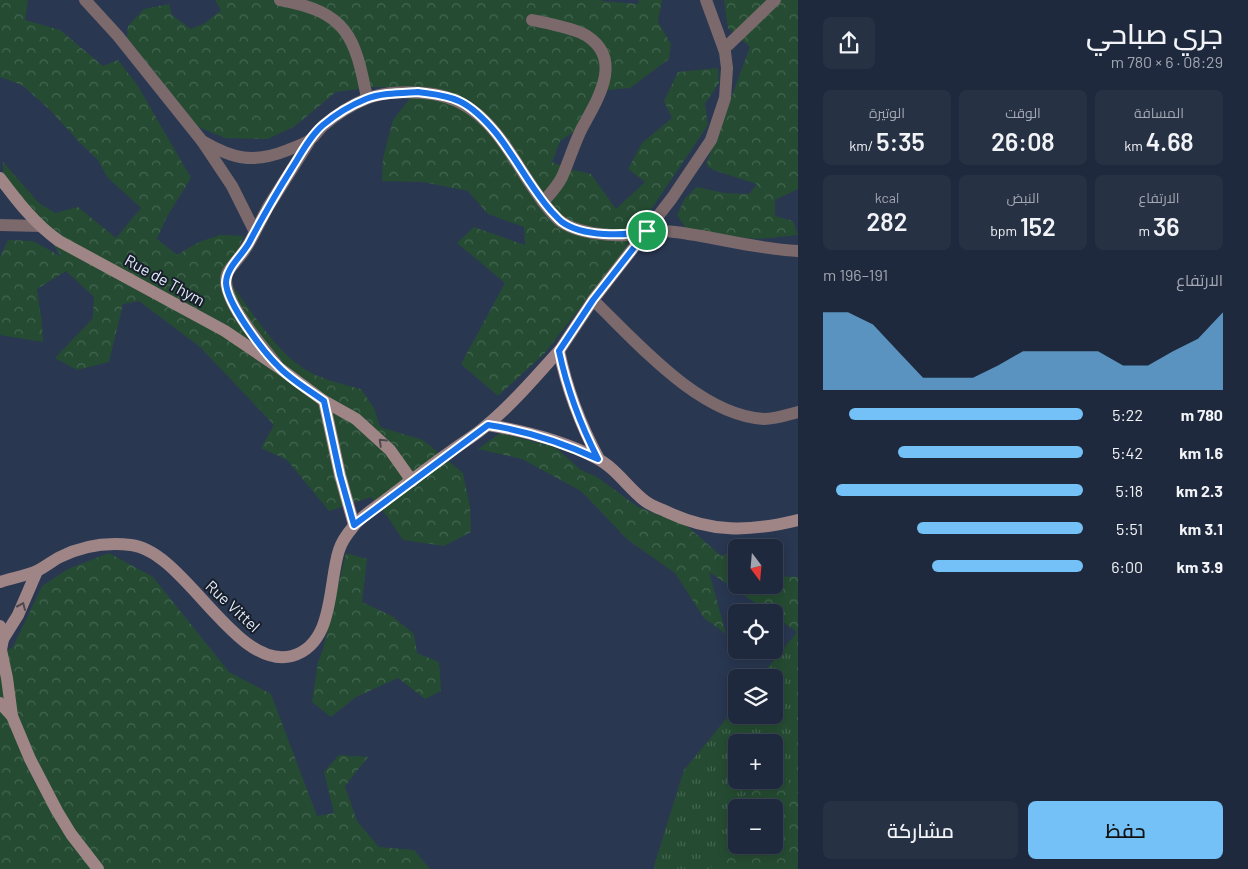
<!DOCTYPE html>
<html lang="ar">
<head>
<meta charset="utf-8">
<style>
	:root { --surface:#1f293d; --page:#273144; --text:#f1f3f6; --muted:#a1a6b0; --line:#3c4557; --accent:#73c1f6 }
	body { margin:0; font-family:Barlow,Cairo,sans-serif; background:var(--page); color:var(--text); direction:rtl; height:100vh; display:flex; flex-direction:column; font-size:19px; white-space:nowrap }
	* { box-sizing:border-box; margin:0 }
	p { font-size:16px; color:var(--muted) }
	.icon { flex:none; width:28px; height:28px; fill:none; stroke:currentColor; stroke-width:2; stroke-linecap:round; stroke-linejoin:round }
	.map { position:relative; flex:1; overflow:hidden; direction:ltr }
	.side { display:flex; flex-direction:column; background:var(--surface); width:450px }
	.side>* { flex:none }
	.needle { width:32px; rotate:164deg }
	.fabs { position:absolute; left:728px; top:539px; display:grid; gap:10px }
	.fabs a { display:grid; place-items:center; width:55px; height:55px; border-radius:8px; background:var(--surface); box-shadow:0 2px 12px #0003,0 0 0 1px var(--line); font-size:25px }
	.pin { position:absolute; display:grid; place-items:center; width:42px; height:42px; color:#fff; margin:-21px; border:2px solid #fff; border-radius:50%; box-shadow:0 1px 5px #0007 }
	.round { display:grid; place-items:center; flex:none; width:52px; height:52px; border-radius:8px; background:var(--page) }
	.overview { display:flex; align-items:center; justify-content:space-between; height:85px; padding:0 25px }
	h1 { font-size:28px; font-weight:600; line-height:38px }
	.metrics { display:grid; grid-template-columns:repeat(3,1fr); gap:8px; height:85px; padding:5px 25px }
	.metrics div { display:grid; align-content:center; border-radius:8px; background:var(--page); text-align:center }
	.metrics b { font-size:25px; font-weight:600 }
	.metrics small { font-size:14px; font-weight:400 }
	.metrics p { font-size:14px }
	.chart { height:140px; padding:10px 25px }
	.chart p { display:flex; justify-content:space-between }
	.chart svg { width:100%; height:90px; margin-top:5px; fill:var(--accent); opacity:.7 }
	.cta { display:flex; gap:10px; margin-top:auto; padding:10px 25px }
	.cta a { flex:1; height:58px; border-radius:8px; background:var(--accent); color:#111; font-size:20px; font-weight:600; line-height:58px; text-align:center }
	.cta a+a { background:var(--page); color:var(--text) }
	ul { padding:0 25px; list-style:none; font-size:16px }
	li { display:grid; grid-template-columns:80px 60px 1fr; align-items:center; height:38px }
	li i { height:12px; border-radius:6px; background:var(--accent) }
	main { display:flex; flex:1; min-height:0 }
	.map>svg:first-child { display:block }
	.grass { fill:url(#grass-tufts) }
	.forest { fill:url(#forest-crowns) }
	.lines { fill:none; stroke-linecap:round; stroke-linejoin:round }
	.street { stroke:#7b696b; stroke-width:12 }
	.secondary { stroke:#a08587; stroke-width:12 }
	.oneway { stroke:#4e484f }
	.route-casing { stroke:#fff; stroke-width:10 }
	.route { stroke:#1a73e8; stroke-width:6 }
	.labels { text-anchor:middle; stroke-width:4; stroke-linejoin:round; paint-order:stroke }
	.street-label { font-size:16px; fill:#e3ecfd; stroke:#181f2a }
</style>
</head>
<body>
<main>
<section class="side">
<div class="overview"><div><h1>جري صباحي</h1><p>08:29 · 6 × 780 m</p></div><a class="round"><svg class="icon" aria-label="share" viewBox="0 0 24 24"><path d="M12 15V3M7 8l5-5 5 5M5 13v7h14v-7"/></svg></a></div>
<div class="metrics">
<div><p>المسافة</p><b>4.68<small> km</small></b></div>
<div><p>الوقت</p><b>26:08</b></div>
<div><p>الوتيرة</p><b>5:35<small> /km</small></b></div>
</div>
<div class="metrics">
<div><p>الارتفاع</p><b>36<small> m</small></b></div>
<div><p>النبض</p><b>152<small> bpm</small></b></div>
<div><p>kcal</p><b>282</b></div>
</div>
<div class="chart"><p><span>الارتفاع</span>191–196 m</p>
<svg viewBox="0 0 160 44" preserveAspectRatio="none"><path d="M0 44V6L10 6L20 12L30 25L40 38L50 38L60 38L70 32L80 25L90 25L100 25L110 25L120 32L130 32L140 25L150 19L160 6V44z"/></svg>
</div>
<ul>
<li><b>780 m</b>5:22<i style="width:90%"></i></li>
<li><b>1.6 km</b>5:42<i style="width:71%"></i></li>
<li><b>2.3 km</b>5:18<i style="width:95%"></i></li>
<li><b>3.1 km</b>5:51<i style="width:64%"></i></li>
<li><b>3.9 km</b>6:00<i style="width:58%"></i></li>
</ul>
<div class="cta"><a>حفظ</a><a>مشاركة</a></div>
</section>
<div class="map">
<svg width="798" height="869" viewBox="0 0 798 869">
	<defs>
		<pattern id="grass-tufts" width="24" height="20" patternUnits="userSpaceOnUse" patternTransform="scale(1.25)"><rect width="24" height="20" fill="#254c32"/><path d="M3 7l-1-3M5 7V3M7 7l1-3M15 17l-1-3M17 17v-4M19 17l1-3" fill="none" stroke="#446651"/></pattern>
		<pattern id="forest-crowns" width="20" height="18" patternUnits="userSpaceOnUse" patternTransform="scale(1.25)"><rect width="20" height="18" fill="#254c32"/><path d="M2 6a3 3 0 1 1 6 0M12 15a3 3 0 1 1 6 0" fill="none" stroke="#446651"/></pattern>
	</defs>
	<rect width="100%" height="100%" fill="#293751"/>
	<polygon class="grass" points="798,631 798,794 780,772 774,776 774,742 736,742 736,780 768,780 743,797 744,807 736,808 736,837 710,869 655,869 654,866 684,770 736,707 736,715 774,715 774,678 760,677"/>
	<g class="forest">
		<path d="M0 0H31H28L25 20 60 30 103 66 118 60 138 86 191 178 166 218 157 239 177 255 199 242 220 235 244 236 226 277C247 304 272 347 300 366 314 377 344 385 361 389L374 408 380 427 423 440 463 473 470 507 471 532 444 546 403 540 387 516 371 497 329 511 287 460 261 448 274 425 200 347 139 301 123 304 109 362 77 370 55 358 93 318 94 297 66 271 37 289 42 324 43 342 0 335V257L8 240 33 241 62 257 32 215 3 178V162L39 203 55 213 78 207 116 238 141 208 107 177 98 160 79 142 49 109 22 85 0 77Z"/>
		<polygon points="215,0 602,0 602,1 638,4 639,0 662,0 658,22 671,44 669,59 630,88 597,91 584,125 560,141 552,162 569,169 591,174 616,209 645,182 628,169 642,143 672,118 664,101 678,72 718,68 719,83 705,104 708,125 617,260 544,354 498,396 461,364 505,283 457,243 474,227 525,245 524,227 488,214 468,191 423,182 382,181 383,158 393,120 418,88 375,87 336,92 295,126 268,139 225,138 196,126 127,37 128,26 144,9 169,4 172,15 191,29 205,23 221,10"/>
		<polygon points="724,0 798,0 798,189 775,200 775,216 793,221 798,235 759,239 689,233 677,215 685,198 697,187 724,193 749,194 757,184 713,170 706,165 750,47 728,28"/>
		<polygon points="500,433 555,447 581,470 597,477 638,507 687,526 721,556 736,550 736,585 774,585 774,576 798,577 798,631 797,632 774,616 774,612 769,612 709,572 726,634 704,618 675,573 628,540 581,491 522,459 478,449"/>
		<polygon points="758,540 779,545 774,557 774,548 741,547"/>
		<polygon points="109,553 153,577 229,672 271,694 317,816 334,813 324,772 339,755 368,757 345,786 357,821 379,847 414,850 430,869 0,869 0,655 13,647 42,586 68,569"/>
		<polygon points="346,553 367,559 362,602 392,616 414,634 417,653 439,662 441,691 425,699 398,678 356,697 331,717 312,702 318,662 323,649"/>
		<polygon points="780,772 798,794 798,869 710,869 736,837 736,845 774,845 774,808 744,807 743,798 768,780 774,780 774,776"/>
	</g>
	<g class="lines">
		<g class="street">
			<path d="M85 0 118 36 202 141 232 186 255 232C251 240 247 248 241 255 237 261 230 267 227 274 219 298 263 346 277 365"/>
			<path d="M280 0C347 12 355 36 367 98"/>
			<path d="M532 20C546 23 575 28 587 36 624 60 597 100 582 128 574 144 569 161 562 177 557 187 550 194 543 202"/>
			<polyline points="724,49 775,0"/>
			<path d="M202 141C233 159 253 164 288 150 295 147 305 144 311 139 316 135 319 129 324 125 336 115 351 105 366 99 385 91 413 91 433 94 488 103 507 151 536 192 543 202 553 217 563 223 580 233 606 236 626 235 633 235 641 232 648 231 657 231 666 231 675 232 716 237 756 249 798 251"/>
			<polyline points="0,225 40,226"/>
			<polyline points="255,232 268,207 309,142"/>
			<path d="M593 300C638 343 699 415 764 419 775 419 787 415 798 412"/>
			<polyline points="559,351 593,300 672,198 711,140 725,98 727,68 725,52 706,0"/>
		</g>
		<g class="secondary">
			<path d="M0 178C18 202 35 224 59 241L225 331 278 367 324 401 356 419 390 450 412 481"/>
			<path d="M559 351C567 389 580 424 599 459"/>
			<polyline points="324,401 340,475 354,525"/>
			<path d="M488 425C525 431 562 440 596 458 615 467 628 488 645 501 650 505 658 508 665 511 711 533 749 532 798 520"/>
			<path d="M0 582C12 578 25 576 37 571 45 567 52 561 60 557 82 546 106 542 131 545 185 551 235 671 292 656 335 644 328 583 339 550 342 541 347 534 353 527 362 515 377 507 388 498 409 482 429 467 450 452 462 443 476 435 487 425 514 403 536 376 559 351"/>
			<polyline points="0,626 3,639 1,650 7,678 12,716 30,759 57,811 71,834 98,869"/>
			<polyline points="3,639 18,615 37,571"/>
			<polyline points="0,703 12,716"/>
		</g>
	</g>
	<defs><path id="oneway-chevron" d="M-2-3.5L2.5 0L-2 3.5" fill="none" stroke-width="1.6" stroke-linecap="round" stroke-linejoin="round" transform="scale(1.25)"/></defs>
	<g class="oneway">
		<use href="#oneway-chevron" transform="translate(382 442) rotate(-136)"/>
		<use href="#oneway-chevron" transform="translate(22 606) rotate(-66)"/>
	</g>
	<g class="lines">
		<g class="route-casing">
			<path id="route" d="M418 92C432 94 447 95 459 101 474 108 486 121 496 133 516 158 530 187 551 211 555 215 558 219 562 222 583 237 624 236 647 231L593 300 559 351C567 389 580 424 598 459 561 442 528 431 488 425L354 525 340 475 324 401C309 390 291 380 278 366 263 351 227 304 226 283 226 267 244 254 250 241 263 216 277 192 292 168 301 154 310 136 323 125 335 115 351 105 366 99 381 93 401 93 418 92Z"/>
		</g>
		<use href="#route" class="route"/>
	</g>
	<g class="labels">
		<g class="street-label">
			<text transform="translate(165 280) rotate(29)" y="6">Rue de Thym</text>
			<text transform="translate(233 606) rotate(43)" y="6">Rue Vittel</text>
		</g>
	</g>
</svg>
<div class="fabs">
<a><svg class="needle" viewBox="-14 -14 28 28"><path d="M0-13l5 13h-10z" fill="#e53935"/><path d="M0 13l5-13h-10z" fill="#a1a6b0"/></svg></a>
<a><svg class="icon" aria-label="locate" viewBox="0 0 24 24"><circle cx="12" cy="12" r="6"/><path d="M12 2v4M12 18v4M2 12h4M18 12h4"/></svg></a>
<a><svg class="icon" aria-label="layers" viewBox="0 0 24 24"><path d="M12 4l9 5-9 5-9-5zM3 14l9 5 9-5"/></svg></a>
<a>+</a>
<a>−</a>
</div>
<div class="pin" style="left:647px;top:231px;background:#1e9e55"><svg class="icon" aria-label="arrive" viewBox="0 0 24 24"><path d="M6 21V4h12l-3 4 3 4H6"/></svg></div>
</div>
</main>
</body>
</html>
